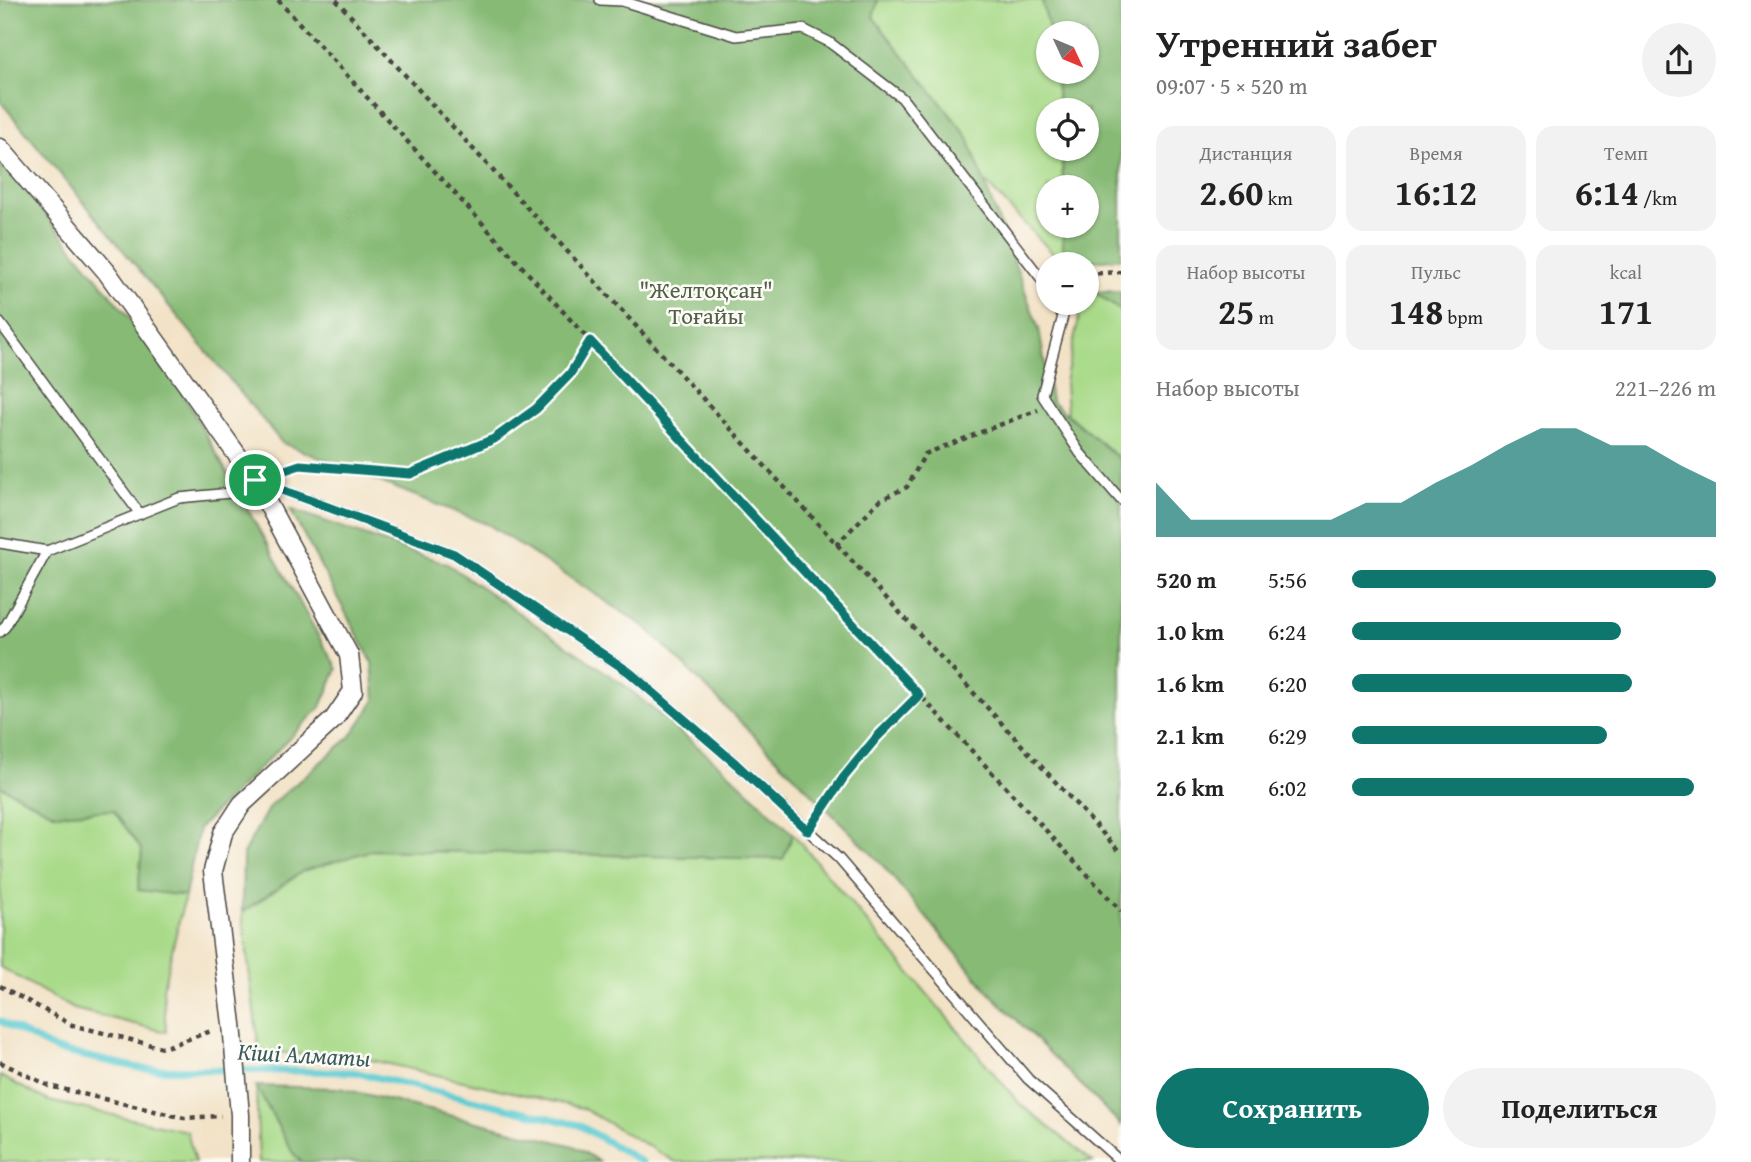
<!DOCTYPE html>
<html lang="ru">
<head>
<meta charset="utf-8">
<style>
	:root { --surface:#fff; --page:#f2f2f2; --text:#222; --muted:#767676; --accent:#0f766e }
	body { margin:0; font-family:"Gentium Book Plus",serif; background:var(--page); color:var(--text); height:100vh; display:flex; flex-direction:column; font-size:26px; white-space:nowrap }
	* { box-sizing:border-box; margin:0 }
	p { font-size:23px; color:var(--muted) }
	.icon { flex:none; width:38px; height:38px; fill:none; stroke:currentColor; stroke-width:2; stroke-linecap:round; stroke-linejoin:round }
	.map { position:relative; flex:1; overflow:hidden }
	.side { display:flex; flex-direction:column; background:var(--surface); width:630px }
	.side>* { flex:none }
	.needle { width:46px; rotate:134deg }
	.controls { position:absolute; left:1036px; top:21px; display:grid; gap:14px }
	.controls a { display:grid; place-items:center; width:63px; height:63px; border-radius:50%; background:var(--surface); box-shadow:0 2px 5px #0004; font-size:35px }
	.pin { position:absolute; display:grid; place-items:center; width:60px; height:60px; color:#fff; margin:-30px; border:4px solid #fff; border-radius:50%; box-shadow:0 2px 7px #0007 }
	.round { display:grid; place-items:center; flex:none; width:74px; height:74px; border-radius:37px; background:var(--page) }
	.overview { display:flex; align-items:center; justify-content:space-between; height:119px; padding:0 35px }
	h1 { font-size:38px; font-weight:700; line-height:52px }
	.stats { display:grid; grid-template-columns:repeat(3,1fr); gap:10px; height:119px; padding:7px 35px }
	.stats div { display:grid; align-content:center; border-radius:18px; background:var(--page); text-align:center }
	.stats b { font-size:35px; font-weight:700 }
	.stats small { font-size:19px; font-weight:400 }
	.stats p { font-size:19px }
	.chart { height:196px; padding:14px 35px }
	.chart p { display:flex; justify-content:space-between }
	.chart svg { width:100%; height:126px; margin-top:7px; fill:var(--accent); opacity:.7 }
	.cta { display:flex; gap:14px; margin-top:auto; padding:14px 35px }
	.cta a { flex:1; height:80px; border-radius:42px; background:var(--accent); color:#fff; font-size:28px; font-weight:700; line-height:80px; text-align:center }
	.cta a+a { background:var(--page); color:var(--text) }
	ul { padding:0 35px; list-style:none; font-size:23px }
	li { display:grid; grid-template-columns:112px 84px 1fr; align-items:center; height:52px }
	li i { height:18px; border-radius:9px; background:var(--accent) }
	main { display:flex; flex:1; min-height:0 }
	.map>svg:first-child { display:block }
	.green { fill:#a9da89; stroke:#6a825a; stroke-width:2 }
	.forest { fill:#86ba75; stroke:#587250; stroke-width:2 }
	.lines { fill:none; stroke-linecap:round; stroke-linejoin:round }
	.stream { stroke:#5dcad1; stroke-width:7 }
	.service-casing { stroke:#494642; stroke-width:12 }
	.minor-casing { stroke:#494642; stroke-width:21 }
	.path { stroke:#494642; stroke-width:4.5; stroke-dasharray:5 5; stroke-linecap:butt }
	.service { stroke:#fff; stroke-width:9 }
	.minor { stroke:#fff; stroke-width:18 }
	.route-casing { stroke:#fff; stroke-width:14 }
	.route { stroke:#0f766e; stroke-width:9 }
	.labels { text-anchor:middle; stroke-width:5; stroke-linejoin:round; paint-order:stroke }
	.park-label { font-size:23px; fill:#516047; stroke:#fdfcf7 }
	.water-label { font-size:24px; font-style:italic; fill:#3a5b5d; stroke:#fdfcf7 }
</style>
</head>
<body>
<main>
<div class="map">
<svg width="1121" height="1162" viewBox="0 0 1121 1162">
	<rect width="100%" height="100%" fill="#fdfcf7"/>
	<filter id="ink" filterUnits="userSpaceOnUse"><feTurbulence type="fractalNoise" baseFrequency=".0143" numOctaves="2"/><feDisplacementMap in="SourceGraphic" scale="14" xChannelSelector="R" yChannelSelector="G"/><feConvolveMatrix kernelMatrix="1 2 1 2 8 2 1 2 1" color-interpolation-filters="sRGB"/></filter>
	<filter id="wash" filterUnits="userSpaceOnUse"><feTurbulence type="fractalNoise" baseFrequency=".00686" numOctaves="4" result="noise"/><feDisplacementMap in="SourceGraphic" scale="28" xChannelSelector="R" yChannelSelector="G"/><feGaussianBlur stdDeviation="1.57" result="paint"/><feColorMatrix in="noise" values="0 0 0 0 0 0 0 0 0 0 0 0 0 0 0 0 0 1.4 0 .05"/><feComposite in="paint" operator="in"/></filter>
	<g filter="url(#wash)">
		<rect width="100%" height="100%" fill="#f2e2c6"/>
		<g class="green">
			<polygon points="878,0 1042,0 1050,33 1048,33 1048,72 1055,72 1059,110 1048,110 1048,149 1062,149 1063,187 1048,187 1048,226 1063,226 1063,264 984,181 967,136 873,17"/>
			<polygon points="1087,291 1094,292 1121,311 1121,460 1067,414 1065,382 1079,317 1077,303 1087,303"/>
			<polygon points="0,786 55,814 113,810 142,850 138,890 185,896 163,988 166,1032 74,1009 0,967"/>
			<polygon points="793,834 1019,1103 1093,1162 676,1162 582,1108 367,1059 259,1051 242,913 303,871 372,850 783,859"/>
			<polygon points="0,1076 49,1101 187,1131 195,1162 0,1162"/>
			<polygon points="256,1086 293,1153 301,1162 259,1162"/>
		</g>
		<g class="forest">
			<polygon points="0,0 878,0 873,17 967,136 1039,329 1051,401 1121,460 1121,1125 989,992 879,861 647,628 489,525 282,443 0,101"/>
			<polygon points="1042,0 1121,0 1121,258 1063,264 1063,226 1087,226 1087,187 1063,187 1062,149 1087,149 1087,110 1059,110 1055,72 1087,72 1087,33 1050,33"/>
			<polygon points="0,159 164,360 337,669 321,707 199,828 185,896 138,890 142,850 113,810 55,814 0,786"/>
			<polygon points="1121,291 1121,311 1094,292"/>
			<polygon points="290,509 447,564 623,684 729,773 793,834 783,859 372,850 303,871 242,912 243,854 269,807 351,736 375,700 372,662"/>
			<polygon points="256,1086 340,1088 574,1146 600,1162 301,1162 293,1153"/>
		</g>
		<g class="lines">
			<polyline class="stream" points="0,1021 56,1050 144,1069 354,1072 579,1125 642,1162"/>
		</g>
	</g>
	<g filter="url(#ink)">
		<g class="lines">
			<g class="service-casing">
				<g id="service">
					<polyline points="600,0 622,1 736,36 803,29 829,42 902,98 1040,277 1048,291"/>
					<polyline points="1055,303 1063,316 1042,395 1080,453 1121,500"/>
					<polyline points="0,323 140,514"/>
					<polyline points="0,543 47,551 179,498 230,493 255,480 454,554 629,672 736,764 839,859 1028,1079 1121,1162"/>
					<polyline points="0,632 5,627 47,551"/>
				</g>
			</g>
			<g class="minor-casing">
				<polyline id="minor" points="0,148 106,271 255,480 349,655 353,691 334,719 242,804 223,833 213,871 232,1024 240,1115 240,1162"/>
			</g>
			<g class="path">
				<polyline points="278,0 590,341 1121,911"/>
				<polyline points="336,0 1121,853"/>
				<polyline points="1087,274 1121,272"/>
				<polyline points="275,473 300,465 410,474 494,439 536,409 570,374 590,341"/>
				<polyline points="836,545 880,500 907,487 925,454 1038,410"/>
				<path d="M815 820C847 773 880 735 919 695"/>
				<polyline points="0,986 72,1025 163,1048 214,1030"/>
				<polyline points="0,1062 49,1086 184,1118 221,1116"/>
			</g>
			<use href="#service" class="service"/>
			<use href="#minor" class="minor"/>
		</g>
	</g>
	<g class="lines" filter="url(#ink)">
		<g class="route-casing">
			<polygon id="route" points="590,341 919,695 877,737 844,777 808,831 736,764 629,672 454,554 255,480 300,465 410,474 494,439 536,409 570,374"/>
		</g>
		<use href="#route" class="route"/>
	</g>
	<g class="labels">
		<g class="park-label">
			<text x="706" y="298">"Желтоқсан"<tspan x="706" dy="26">Тоғайы</tspan></text>
		</g>
		<g class="water-label">
			<text transform="translate(304 1055) rotate(3)" y="8">Кіші Алматы</text>
		</g>
	</g>
</svg>
<div class="controls">
<a><svg class="needle" viewBox="-14 -14 28 28"><path d="M0-13l5 13h-10z" fill="#e53935"/><path d="M0 13l5-13h-10z" fill="#767676"/></svg></a>
<a><svg class="icon" aria-label="locate" viewBox="0 0 24 24"><circle cx="12" cy="12" r="6"/><path d="M12 2v4M12 18v4M2 12h4M18 12h4"/></svg></a>
<a>+</a>
<a>−</a>
</div>
<div class="pin" style="left:255px;top:480px;background:#1e9e55"><svg class="icon" aria-label="arrive" viewBox="0 0 24 24"><path d="M6 21V4h12l-3 4 3 4H6"/></svg></div>
</div>
<section class="side">
<div class="overview"><div><h1>Утренний забег</h1><p>09:07 · 5 × 520 m</p></div><a class="round"><svg class="icon" aria-label="share" viewBox="0 0 24 24"><path d="M12 15V3M7 8l5-5 5 5M5 13v7h14v-7"/></svg></a></div>
<div class="stats">
<div><p>Дистанция</p><b>2.60<small> km</small></b></div>
<div><p>Время</p><b>16:12</b></div>
<div><p>Темп</p><b>6:14<small> /km</small></b></div>
</div>
<div class="stats">
<div><p>Набор высоты</p><b>25<small> m</small></b></div>
<div><p>Пульс</p><b>148<small> bpm</small></b></div>
<div><p>kcal</p><b>171</b></div>
</div>
<div class="chart"><p><span>Набор высоты</span>221–226 m</p>
<svg viewBox="0 0 160 44" preserveAspectRatio="none"><path d="M0 44V25L10 38L20 38L30 38L40 38L50 38L60 32L70 32L80 25L90 19L100 12L110 6L120 6L130 12L140 12L150 19L160 25V44z"/></svg>
</div>
<ul>
<li><b>520 m</b>5:56<i style="width:100%"></i></li>
<li><b>1.0 km</b>6:24<i style="width:74%"></i></li>
<li><b>1.6 km</b>6:20<i style="width:77%"></i></li>
<li><b>2.1 km</b>6:29<i style="width:70%"></i></li>
<li><b>2.6 km</b>6:02<i style="width:94%"></i></li>
</ul>
<div class="cta"><a>Сохранить</a><a>Поделиться</a></div>
</section>
</main>
</body>
</html>
